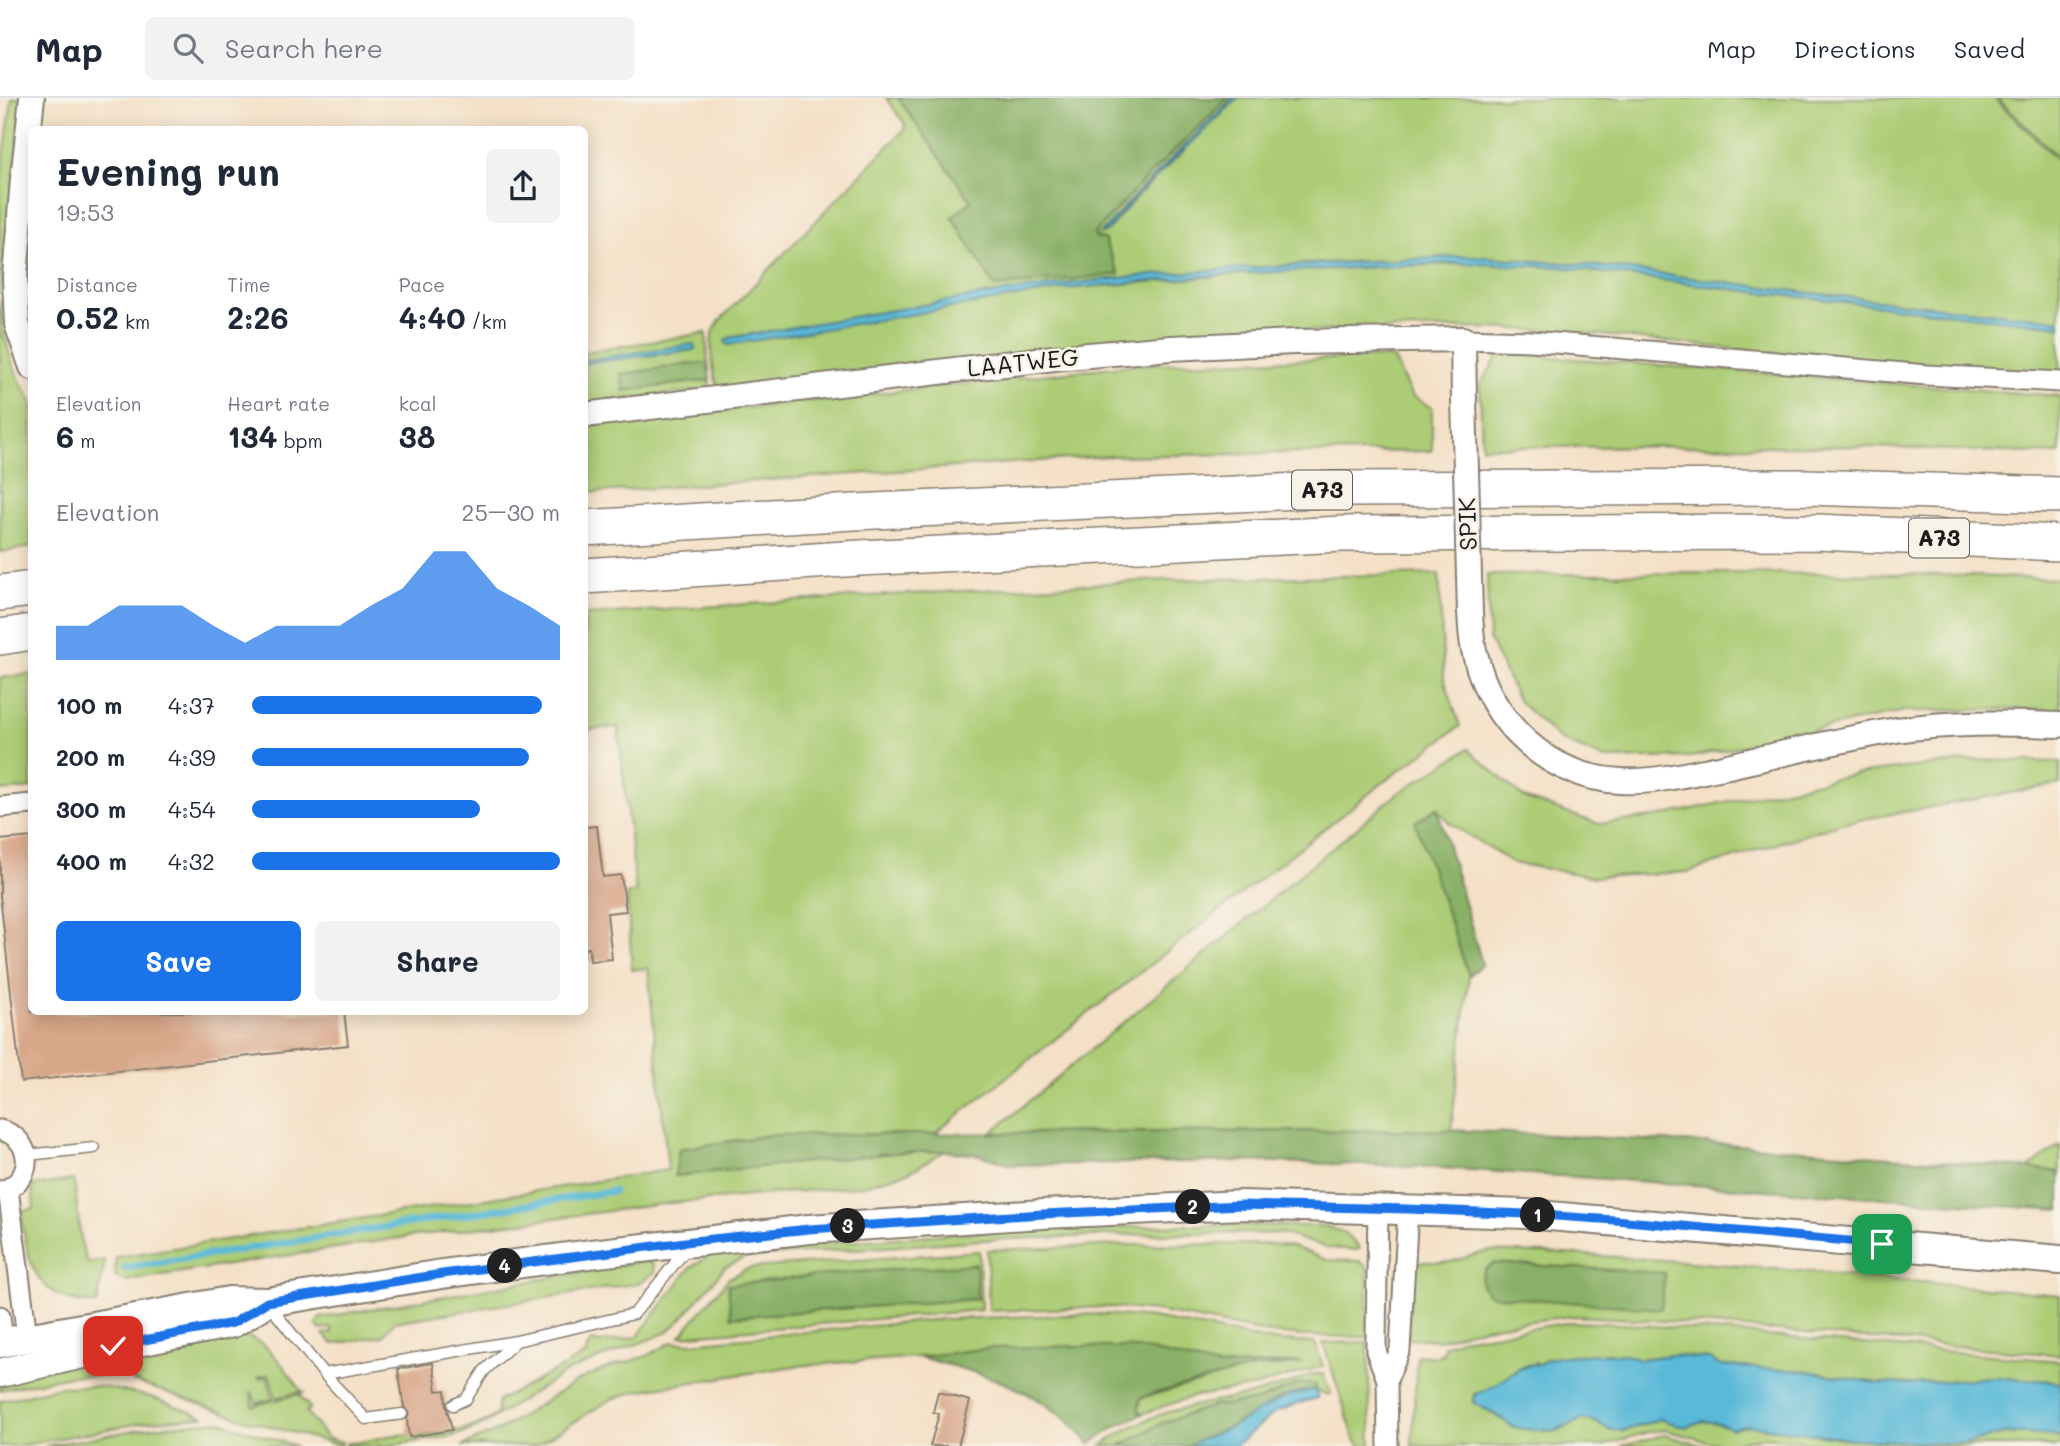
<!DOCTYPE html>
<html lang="en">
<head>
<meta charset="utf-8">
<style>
	:root { --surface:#fff; --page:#f2f2f3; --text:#1f2937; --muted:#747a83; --line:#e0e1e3; --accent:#1a73e8 }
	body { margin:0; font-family:Mali,sans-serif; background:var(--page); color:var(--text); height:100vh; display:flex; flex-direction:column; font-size:26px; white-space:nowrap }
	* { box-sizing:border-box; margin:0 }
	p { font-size:23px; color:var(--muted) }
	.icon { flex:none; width:38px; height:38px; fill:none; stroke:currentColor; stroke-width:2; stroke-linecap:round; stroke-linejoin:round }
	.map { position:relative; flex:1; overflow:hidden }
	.sheet { position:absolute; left:28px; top:28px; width:560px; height:889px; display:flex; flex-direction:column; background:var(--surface); border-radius:10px; box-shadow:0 4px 18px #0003 }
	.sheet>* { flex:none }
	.pin { position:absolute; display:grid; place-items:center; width:60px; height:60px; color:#fff; margin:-30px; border-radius:14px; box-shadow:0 4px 10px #0006 }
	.km { position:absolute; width:35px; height:35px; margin:-18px; border-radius:50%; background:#222; color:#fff; font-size:19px; line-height:35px; text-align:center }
	.round { display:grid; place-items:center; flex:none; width:74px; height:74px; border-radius:10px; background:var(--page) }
	.summary { display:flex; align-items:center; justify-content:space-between; height:119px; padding:0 28px }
	h1 { font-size:38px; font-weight:800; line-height:52px }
	.metrics { display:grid; grid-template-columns:repeat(3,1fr); gap:10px; height:119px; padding:7px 28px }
	.metrics div { display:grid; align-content:center }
	.metrics b { font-size:30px; font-weight:800 }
	.metrics small { font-size:19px; font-weight:400 }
	.metrics p { font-size:19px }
	.chart { height:196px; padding:14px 28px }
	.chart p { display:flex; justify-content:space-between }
	.chart svg { width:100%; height:126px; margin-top:7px; fill:var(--accent); opacity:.7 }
	.action { display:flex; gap:14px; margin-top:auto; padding:14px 28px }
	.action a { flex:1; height:80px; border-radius:10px; background:var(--accent); color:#fff; font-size:28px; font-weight:800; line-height:80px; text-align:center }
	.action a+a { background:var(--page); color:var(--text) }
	ul { padding:0 28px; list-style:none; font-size:23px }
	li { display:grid; grid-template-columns:112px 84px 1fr; align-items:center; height:52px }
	li i { height:18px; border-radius:9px; background:var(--accent) }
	header { display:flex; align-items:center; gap:42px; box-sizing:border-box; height:98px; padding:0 35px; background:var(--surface); border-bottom:2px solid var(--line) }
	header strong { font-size:33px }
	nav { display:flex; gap:38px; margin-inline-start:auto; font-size:24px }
	.search { width:490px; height:63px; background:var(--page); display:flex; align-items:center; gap:18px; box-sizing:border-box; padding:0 24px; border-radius:10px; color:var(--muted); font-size:26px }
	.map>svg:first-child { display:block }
	.green { fill:#accc74; stroke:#647448; stroke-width:2; fill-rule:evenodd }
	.forest { fill:#89b066; stroke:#526641; stroke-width:2 }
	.water { fill:#5ab9d8; stroke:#3b6a7a; stroke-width:2 }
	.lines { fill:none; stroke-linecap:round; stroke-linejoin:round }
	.stream { stroke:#5ab9d8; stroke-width:7 }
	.building { fill:#d8a688 }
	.service-casing { stroke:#887e71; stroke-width:13 }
	.minor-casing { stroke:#887e71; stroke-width:23 }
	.tertiary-casing { stroke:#887e71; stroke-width:28 }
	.secondary-casing { stroke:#887e71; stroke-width:32 }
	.motorway-casing { stroke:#887e71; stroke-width:38 }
	.service { stroke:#fff; stroke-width:10 }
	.minor { stroke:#fff; stroke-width:19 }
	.tertiary { stroke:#fff; stroke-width:24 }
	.secondary { stroke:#fff; stroke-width:28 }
	.motorway { stroke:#fff; stroke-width:35 }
	.tertiary-bridge-casing { stroke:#887e71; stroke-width:28; stroke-linecap:butt }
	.tertiary-bridge { stroke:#fff; stroke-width:24 }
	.route-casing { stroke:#fff; stroke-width:14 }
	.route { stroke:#1a73e8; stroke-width:9 }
	.labels { text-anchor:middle; stroke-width:5; stroke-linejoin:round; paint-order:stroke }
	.shield { fill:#f7f3e8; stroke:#5e5c59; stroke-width:2 }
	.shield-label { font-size:23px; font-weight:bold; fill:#1c1c1c }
	.street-label { font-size:24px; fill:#1c1c1c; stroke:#f7f3e8 }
</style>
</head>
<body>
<header>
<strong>Map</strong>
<div class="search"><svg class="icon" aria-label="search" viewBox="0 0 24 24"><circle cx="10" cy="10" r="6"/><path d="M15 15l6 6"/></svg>Search here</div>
<nav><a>Map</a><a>Directions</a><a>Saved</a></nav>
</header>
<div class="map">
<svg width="2060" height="1348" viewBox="0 0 2060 1348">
	<rect width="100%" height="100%" fill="#f7f3e8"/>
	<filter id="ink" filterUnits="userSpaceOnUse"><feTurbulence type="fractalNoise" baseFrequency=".0143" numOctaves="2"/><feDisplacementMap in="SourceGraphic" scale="14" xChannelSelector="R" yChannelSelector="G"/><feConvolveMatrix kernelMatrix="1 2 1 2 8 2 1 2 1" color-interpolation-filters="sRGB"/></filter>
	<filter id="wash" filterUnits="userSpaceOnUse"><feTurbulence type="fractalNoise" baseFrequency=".00686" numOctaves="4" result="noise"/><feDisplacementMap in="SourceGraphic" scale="28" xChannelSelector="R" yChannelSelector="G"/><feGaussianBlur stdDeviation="1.57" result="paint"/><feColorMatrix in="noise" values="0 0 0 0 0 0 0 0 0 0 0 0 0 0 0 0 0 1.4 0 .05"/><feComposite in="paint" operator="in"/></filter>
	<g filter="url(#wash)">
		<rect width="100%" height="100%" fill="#f4e0c6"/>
		<g class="green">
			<polygon points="12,0 23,0 0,197 0,88"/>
			<path d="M886 0H898L971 103 1053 183 1119 176 1104 141 1097 140 1094 136 1144 82 1228 0H1233L1142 90 1101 135 1106 134 1139 96 1238 0H1994L2060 64V222L1811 195 1589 167 1470 158 1305 166 1109 181 1037 190 729 240 725 243 1064 191 1279 173 1477 165 1559 169 1756 194 2060 228V276L1792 257 1574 234 1486 230 1308 233 719 290C713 281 710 249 712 237 713 232 718 226 721 221L904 32 905 26Z"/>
			<polygon points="1997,0 2060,0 2060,61"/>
			<polygon points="31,93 31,226 26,170"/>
			<path d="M0 200C5 240 8 269 32 303L31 449 0 454Z"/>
			<polygon points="706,235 708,265 621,276 624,293 710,282 709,292 585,305 585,265 693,252 585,262 584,254"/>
			<polygon points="1500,255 2060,298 2060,356 1844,348 1482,349 1480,287"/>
			<polygon points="1393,259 1411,297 1432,310 1432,353 1110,358 585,395 585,328 1139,266"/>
			<polygon points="1697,475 1913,476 2060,481 2060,611 1904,613 1691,659 1605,661 1559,641 1519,604 1489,541 1487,477"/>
			<polygon points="1439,476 1444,580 1460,628 1389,680 934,1036 771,1037 680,1051 675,1078 893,1055 945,1053 909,1074 861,1088 671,1105 400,1140 125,1183 115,1179 116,1159 668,1072 648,870 632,872 627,796 636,794 618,629 585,632 585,517 870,498 1164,482"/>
			<polygon points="31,576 31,690 0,693 0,580"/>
			<polygon points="1468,651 1524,700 1599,726 1660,718 1855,676 1973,662 2060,664 2060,686 1842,725 1688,774 1595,779 1513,765 1451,726 1436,710 1416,725 1469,878 1451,1032 991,1035 1397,696"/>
			<polygon points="2060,1047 2060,1074 2029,1070"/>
			<path d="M74 1082 81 1143 87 1165 105 1162 97 1206C35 1204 27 1166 21 1113L34 1111 32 1088Z"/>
			<path d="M1186 1127 1326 1128 1345 1135 1360 1150 1358 1152 1329 1150 1280 1135 1151 1136 982 1142 747 1159 725 1169 680 1223 666 1235 568 1273 479 1329 454 1338 385 1348H346V1345C366 1346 386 1335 406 1337 430 1338 474 1334 497 1316L498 1303 587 1256 586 1252 592 1243 599 1245 637 1239 690 1170 715 1154 958 1135Z"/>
			<polygon points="1272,1146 1294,1149 1327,1162 1359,1163 1366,1168 1368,1174 1368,1239 1302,1238 1271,1235 1156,1213 1111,1209 989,1213 987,1152 1126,1147"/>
			<path d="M979 1153 981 1212 680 1238 729 1180 749 1170ZM976 1166 977 1201 730 1218Z"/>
			<path d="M1488 1153C1679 1159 1870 1180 2060 1197V1257L1653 1222 1572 1218 1484 1229 1438 1242 1408 1240 1412 1175 1414 1168 1421 1164H1450Z"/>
			<polygon points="645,1163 653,1166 655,1174 640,1185 394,1224 383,1238 333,1246 323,1236 332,1235 332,1230 320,1232 316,1226 320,1220"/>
			<polygon points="1102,1216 1153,1220 1268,1242 1315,1245 1323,1268 1257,1288 1191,1299 1142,1316 1138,1313 1141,1300 1248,1271 1300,1266 1299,1264 1219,1269 990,1250 919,1259 795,1268 636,1293 612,1301 535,1348 462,1348 501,1331 577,1283 607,1270 647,1258 672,1244 691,1245 943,1221"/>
			<path d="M1572 1224 1643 1227 2060 1263V1286L2052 1283 1992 1279 1913 1286 1876 1285 1807 1273 1721 1268 1709 1261 1671 1257 1641 1261 1608 1255 1580 1258 1539 1266H1536L1535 1263V1266C1513 1266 1496 1294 1474 1296L1473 1305 1477 1306C1496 1317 1511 1331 1533 1331L1534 1334V1331L1550 1334 1559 1332 1582 1321 1596 1324 1609 1331 1624 1333 1660 1321 1676 1325 1703 1323 1719 1325 1731 1331 1745 1327 1853 1341 1927 1345H1967L2009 1335 2060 1338V1348H1842L1764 1339 1721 1347 1665 1332 1648 1334 1603 1348H1412L1417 1257 1438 1259 1439 1256H1443L1444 1248 1460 1241Z"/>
			<path d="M233 1235C268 1239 281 1267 302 1293L276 1300 269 1276 258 1279 259 1281 267 1278 273 1301 256 1305 251 1293 253 1308 303 1295 300 1298 310 1310 306 1314 327 1340 342 1344 341 1348 240 1320 133 1283 123 1275 119 1256Z"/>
			<polygon points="1368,1244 1371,1348 1361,1348 1355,1342 1323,1245"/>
			<polygon points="107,1257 109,1271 105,1278 70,1278 0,1292 0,1282"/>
			<path d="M1314 1276H1323L1331 1296 1328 1297 1316 1292 1315 1286 1290 1289 1258 1303 1212 1308 1162 1325 1120 1348H1102C1144 1314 1195 1307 1246 1298 1269 1293 1292 1284 1314 1276Z"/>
			<polygon points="99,1288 151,1299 205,1319 151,1323 19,1348 0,1348 0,1303 60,1289"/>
			<polygon points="218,1323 296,1348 45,1348 152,1329"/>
			<polygon points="1664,1337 1705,1348 1621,1348"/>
		</g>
		<g class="forest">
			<polygon points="898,0 1228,0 1144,82 1094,136 1097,140 1104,141 1119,176 995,189 952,119 971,103"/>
			<polygon points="695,265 708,265 710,282 624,293 621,276"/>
			<polygon points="1437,710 1482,866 1469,878 1415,724"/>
			<polygon points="1451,1032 1740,1047 2029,1070 2060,1074 2060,1112 1426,1069 1247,1063 1011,1067 980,1057 945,1053 893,1055 675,1078 679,1051 771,1037"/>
			<path d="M1495 1165 1665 1175 1661 1211 1493 1198C1476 1189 1478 1172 1495 1165Z"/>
			<polygon points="976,1166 977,1201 731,1219 728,1187 843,1175"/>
			<path d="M1076 1248 1139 1250 1219 1269 1303 1264 1248 1271 1141 1299 1138 1313 1142 1316 1116 1328 1090 1346C1081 1337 1073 1327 1063 1319 1022 1285 969 1272 919 1259L990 1250Z"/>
			<polygon points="1295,1286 1315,1286 1316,1292 1300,1294 1280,1300 1250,1319 1188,1348 1120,1348 1162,1325 1212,1308 1258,1303 1294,1288"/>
		</g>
		<g class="water">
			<polygon points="1233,0 1238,0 1139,96 1106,134 1100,136 1142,90"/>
			<path d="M1470 158 1589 167 1811 195 2060 222V228L1756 194 1559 169 1455 165 1233 176 1064 191 728 247 725 243 729 240C856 219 983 194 1111 181 1230 169 1350 165 1470 158Z"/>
			<polygon points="693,246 696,250 693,252 585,265 585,262"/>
			<path d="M1598 1256H1622L1641 1261 1671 1257 1709 1261 1721 1268 1807 1273 1876 1285 1914 1286 1992 1279 2052 1283 2060 1286V1338L2009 1335 1967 1345H1927L1853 1341 1745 1327 1731 1331 1719 1325 1703 1323 1685 1329 1660 1321 1624 1333 1609 1331 1596 1324 1583 1321 1554 1333 1523 1331 1511 1328 1502 1320 1474 1305 1475 1296C1498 1291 1515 1266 1539 1266 1554 1256 1580 1257 1598 1256Z"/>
			<path d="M1316 1292 1318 1300 1299 1305 1276 1314 1235 1348H1188C1208 1338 1230 1331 1249 1319 1272 1305 1289 1295 1316 1292Z"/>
		</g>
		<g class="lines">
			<polyline class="stream" points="125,1170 614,1093"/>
		</g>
		<g id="blocks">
			<g class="building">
				<polygon points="597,728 603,779 621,777 626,813 607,815 612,861 590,863 589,850 584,851 584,729"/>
				<polygon points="32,739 32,914 344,914 348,947 21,984 0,798 0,742"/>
				<polygon points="433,1265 437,1293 445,1292 446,1307 452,1332 409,1339 407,1322 409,1314 404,1309 398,1271"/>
				<polygon points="938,1294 970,1303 958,1348 930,1348 939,1316 933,1314"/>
			</g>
		</g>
	</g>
	<g filter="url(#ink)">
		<use href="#blocks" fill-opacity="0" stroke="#887e71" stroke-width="2"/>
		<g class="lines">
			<g class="service-casing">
				<g id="service">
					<polyline points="27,1057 94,1050"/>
					<polyline points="269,1207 324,1276 366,1321 402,1316"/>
					<polyline points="324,1276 516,1243 634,1216 688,1149"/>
					<polyline points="453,1307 466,1301 484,1273 515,1244"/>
				</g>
			</g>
			<g class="minor-casing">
				<g id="minor">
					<polyline points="1463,241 1531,243 1927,277 2060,284"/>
					<polyline points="0,709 32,706"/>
					<path d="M0 1032C35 1040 35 1085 0 1093"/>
					<polyline points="8,1091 27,1239"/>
					<polyline points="1378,1111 1376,1241 1376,1253 1387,1282 1388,1348"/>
					<polyline points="0,1218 3,1244"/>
					<polyline points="1387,1282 1400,1252 1408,1111"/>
				</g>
			</g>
			<g class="tertiary-casing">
				<g id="tertiary">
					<polyline points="32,269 17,226 15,180 23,81 32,0"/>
					<polyline points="584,317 1054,260 1171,250 1294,244 1463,241 1464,301"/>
					<path d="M1470 514C1471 528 1471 543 1475 556 1491 625 1548 679 1620 683 1652 685 1688 676 1719 670 1778 657 1837 642 1896 632 1950 624 2006 625 2060 627"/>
				</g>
			</g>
			<g class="secondary-casing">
				<g id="secondary">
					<polyline points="0,1245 229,1203 267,1204 442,1176 590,1156 809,1131 1043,1116 1242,1107 1526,1116 2060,1162"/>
					<polyline points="0,1275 113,1249 233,1225 267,1204"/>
				</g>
			</g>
			<g class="motorway-casing">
				<g id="motorway">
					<polyline points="584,430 854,414 1341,391 1806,389 2060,397"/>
					<polyline points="584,478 860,460 1342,436 1817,434 2060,445"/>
					<polyline points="0,495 32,491"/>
					<polyline points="0,539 32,534"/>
				</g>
			</g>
			<use href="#service" class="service"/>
			<use href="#minor" class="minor"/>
			<use href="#tertiary" class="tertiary"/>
			<use href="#secondary" class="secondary"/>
			<use href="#motorway" class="motorway"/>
			<g class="tertiary-bridge-casing">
				<polyline id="tertiary-bridge" points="1464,301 1470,514"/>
			</g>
			<use href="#tertiary-bridge" class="tertiary-bridge"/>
		</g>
	</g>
	<g class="lines" filter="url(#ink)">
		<g class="route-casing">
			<polyline id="route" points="113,1248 233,1225 267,1204 442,1176 693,1143 809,1131 1043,1116 1242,1107 1408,1111 1526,1116 1615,1122 1882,1146"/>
		</g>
		<use href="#route" class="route"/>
	</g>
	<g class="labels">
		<g class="shield">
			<rect x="1292" y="372.5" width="60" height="39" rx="5"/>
			<rect x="1909" y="420.5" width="60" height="39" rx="5"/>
		</g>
		<g class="shield-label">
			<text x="1322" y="400">A73</text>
			<text x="1939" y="448">A73</text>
		</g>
		<g class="street-label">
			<text transform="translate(1023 265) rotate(-6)" y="8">LAATWEG</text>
			<text transform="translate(1468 426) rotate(-92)" y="8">SPIK</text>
		</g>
	</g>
</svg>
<div class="pin" style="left:1882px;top:1146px;background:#1e9e55"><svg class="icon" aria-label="arrive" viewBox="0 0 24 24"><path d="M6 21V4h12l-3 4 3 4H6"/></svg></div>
<div class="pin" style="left:113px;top:1248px;background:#d93025"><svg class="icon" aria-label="check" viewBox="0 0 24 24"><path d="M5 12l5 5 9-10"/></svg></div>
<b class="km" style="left:1538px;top:1117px">1</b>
<b class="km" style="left:1193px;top:1109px">2</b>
<b class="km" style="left:848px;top:1128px">3</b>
<b class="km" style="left:505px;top:1168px">4</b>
<section class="sheet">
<div class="summary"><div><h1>Evening run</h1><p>19:53</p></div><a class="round"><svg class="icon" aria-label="share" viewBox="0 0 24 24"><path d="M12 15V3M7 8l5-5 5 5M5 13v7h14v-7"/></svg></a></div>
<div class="metrics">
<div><p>Distance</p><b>0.52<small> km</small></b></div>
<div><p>Time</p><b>2:26</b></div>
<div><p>Pace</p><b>4:40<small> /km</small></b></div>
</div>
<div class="metrics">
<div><p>Elevation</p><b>6<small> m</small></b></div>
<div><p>Heart rate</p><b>134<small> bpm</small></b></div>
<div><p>kcal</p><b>38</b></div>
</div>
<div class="chart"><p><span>Elevation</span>25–30 m</p>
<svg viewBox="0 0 160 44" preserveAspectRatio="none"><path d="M0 44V32L10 32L20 25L30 25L40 25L50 32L60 38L70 32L80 32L90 32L100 25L110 19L120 6L130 6L140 19L150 25L160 32V44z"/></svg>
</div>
<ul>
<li><b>100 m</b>4:37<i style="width:94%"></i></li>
<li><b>200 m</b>4:39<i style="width:90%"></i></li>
<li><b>300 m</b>4:54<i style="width:74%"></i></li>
<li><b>400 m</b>4:32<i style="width:100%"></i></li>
</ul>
<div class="action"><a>Save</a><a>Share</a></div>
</section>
</div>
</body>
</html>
